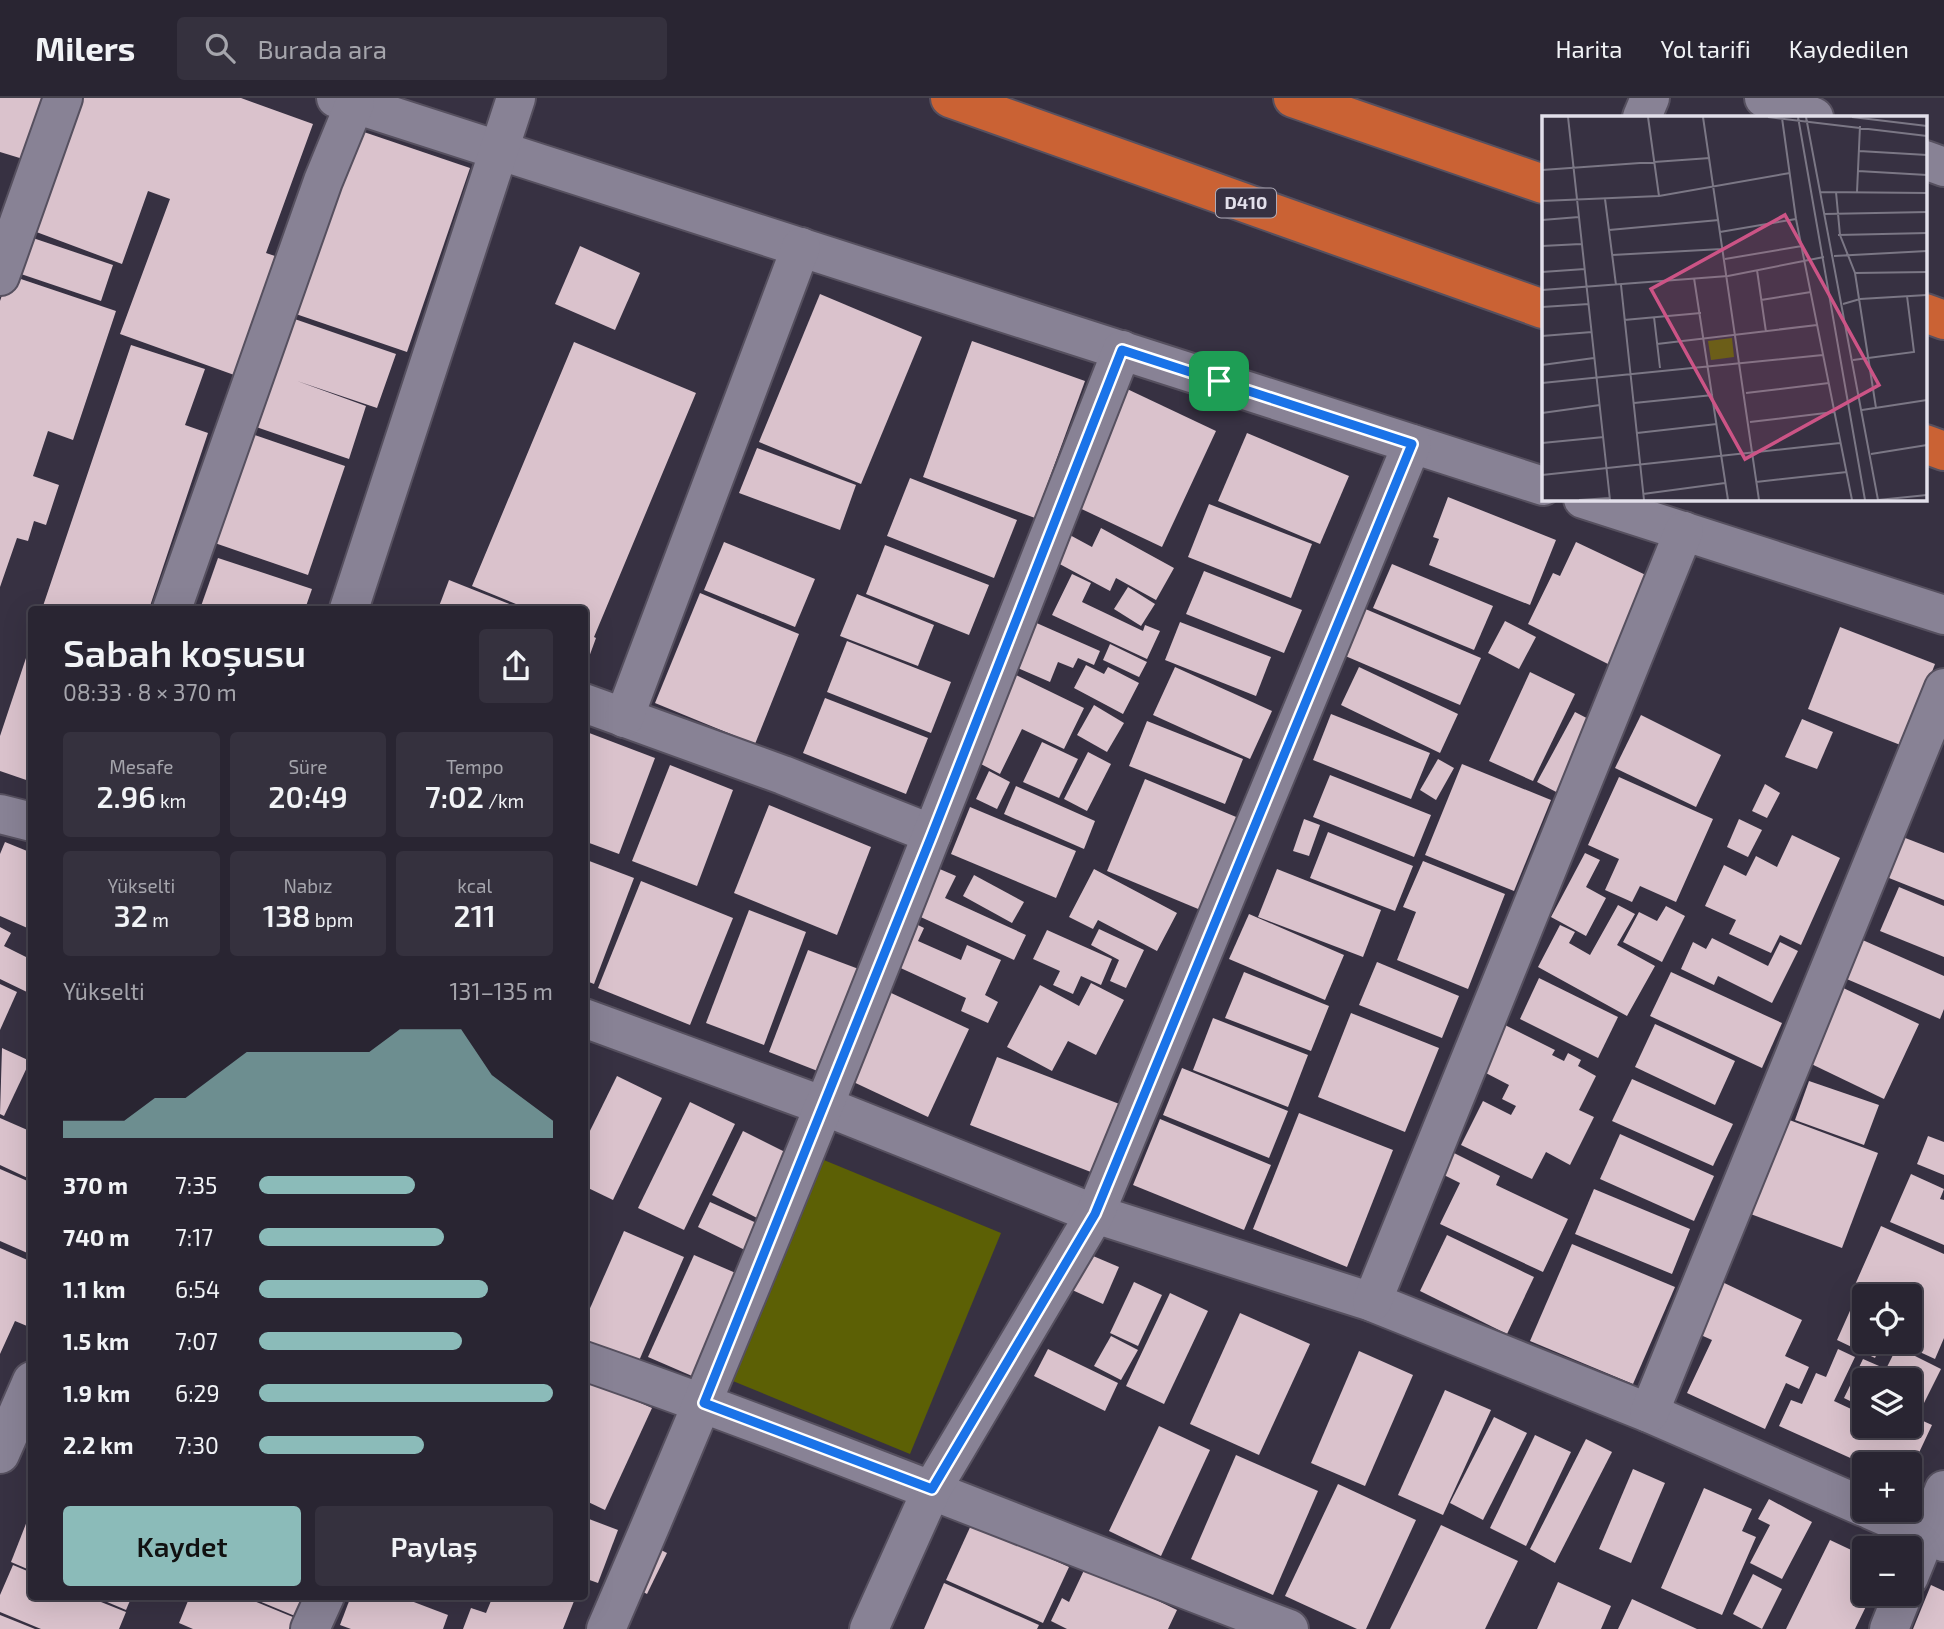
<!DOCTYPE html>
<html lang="tr">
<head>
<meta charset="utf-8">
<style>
	:root { --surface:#292532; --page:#35313e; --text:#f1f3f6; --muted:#a5a5ac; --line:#45424d; --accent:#8bbbb9 }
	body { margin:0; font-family:"Exo 2",sans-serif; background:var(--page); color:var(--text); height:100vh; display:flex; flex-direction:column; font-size:26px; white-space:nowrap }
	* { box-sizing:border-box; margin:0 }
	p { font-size:23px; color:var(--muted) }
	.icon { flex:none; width:38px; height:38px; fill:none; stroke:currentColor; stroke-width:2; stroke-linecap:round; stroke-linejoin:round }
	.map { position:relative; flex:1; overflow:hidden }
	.sheet { position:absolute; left:28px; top:508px; width:560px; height:994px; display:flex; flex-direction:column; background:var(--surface); border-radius:7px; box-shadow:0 7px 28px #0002,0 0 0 2px var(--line) }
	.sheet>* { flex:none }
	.fabs { position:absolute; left:1852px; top:1186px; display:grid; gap:14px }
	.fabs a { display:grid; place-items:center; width:70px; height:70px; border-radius:7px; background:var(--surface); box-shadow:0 7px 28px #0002,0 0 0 2px var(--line); font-size:35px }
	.pin { position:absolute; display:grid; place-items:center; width:60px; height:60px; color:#fff; margin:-30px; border-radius:14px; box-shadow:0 4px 10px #0006 }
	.round { display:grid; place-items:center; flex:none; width:74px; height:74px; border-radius:7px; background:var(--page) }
	.headline { display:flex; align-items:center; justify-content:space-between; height:119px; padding:0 35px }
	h1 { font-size:38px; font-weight:600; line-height:52px }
	.figures { display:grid; grid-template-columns:repeat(3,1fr); gap:10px; height:119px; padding:7px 35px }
	.figures div { display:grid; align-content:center; border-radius:7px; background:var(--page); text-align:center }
	.figures b { font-size:30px; font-weight:600 }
	.figures small { font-size:19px; font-weight:400 }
	.figures p { font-size:19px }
	.chart { height:196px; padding:14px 35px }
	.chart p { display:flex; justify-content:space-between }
	.chart svg { width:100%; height:126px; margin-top:7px; fill:var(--accent); opacity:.7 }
	.cta { display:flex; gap:14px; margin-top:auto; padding:14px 35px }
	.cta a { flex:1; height:80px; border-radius:7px; background:var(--accent); color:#111; font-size:28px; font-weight:600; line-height:80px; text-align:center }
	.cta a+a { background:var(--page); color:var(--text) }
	ul { padding:0 35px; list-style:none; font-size:23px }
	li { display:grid; grid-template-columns:112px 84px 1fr; align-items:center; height:52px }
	li i { height:18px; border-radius:9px; background:var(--accent) }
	header { display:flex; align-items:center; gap:42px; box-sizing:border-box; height:98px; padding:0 35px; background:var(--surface); border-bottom:2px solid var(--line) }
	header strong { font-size:33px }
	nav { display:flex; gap:38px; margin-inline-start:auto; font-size:24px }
	.search { width:490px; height:63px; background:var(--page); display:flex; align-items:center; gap:18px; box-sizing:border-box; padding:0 24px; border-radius:7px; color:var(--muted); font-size:26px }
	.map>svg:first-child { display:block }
	.green { fill:#5c6005 }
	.building { fill:#dac2cc }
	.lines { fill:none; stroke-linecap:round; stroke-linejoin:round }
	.minor-casing { stroke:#56505f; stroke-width:42 }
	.trunk-casing { stroke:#56505f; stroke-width:42 }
	.minor { stroke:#888295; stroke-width:38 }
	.trunk { stroke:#ca6234; stroke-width:38 }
	.route-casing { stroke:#fff; stroke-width:14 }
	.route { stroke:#1a73e8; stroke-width:9 }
	.labels { text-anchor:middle; stroke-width:7; stroke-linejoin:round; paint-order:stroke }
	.shield { fill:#373142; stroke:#afabb8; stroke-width:2 }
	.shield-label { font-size:18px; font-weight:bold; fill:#e2dfea }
	.inset-road { fill:none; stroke:#7b7785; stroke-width:2 }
	.view { fill:#cc5486; fill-opacity:0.15; stroke:#cc5486; stroke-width:3.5 }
	.inset-edge { fill:none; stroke:#e2dfea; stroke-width:3.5 }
</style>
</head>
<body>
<header>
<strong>Milers</strong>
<div class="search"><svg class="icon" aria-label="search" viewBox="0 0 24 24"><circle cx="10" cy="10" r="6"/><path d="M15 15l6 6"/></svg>Burada ara</div>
<nav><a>Harita</a><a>Yol tarifi</a><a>Kaydedilen</a></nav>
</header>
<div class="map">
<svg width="1944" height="1531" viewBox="0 0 1944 1531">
	<rect width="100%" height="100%" fill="#373142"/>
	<polygon class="green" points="819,1060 1001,1135 910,1356 728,1281"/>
	<g class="building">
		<polygon points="0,0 43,0 23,61 0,54"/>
		<polygon points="79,0 241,0 313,26 266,155 281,160 237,278 120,236 170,101 148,93 122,166 31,132"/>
		<polygon points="358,32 470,70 407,254 290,214"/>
		<polygon points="27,138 113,167 101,203 15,174"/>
		<polygon points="580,148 640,175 615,232 555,206"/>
		<polygon points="9,177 116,213 73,342 48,333 33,378 59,387 46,427 34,423 28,443 17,440 0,489 0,203"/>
		<polygon points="820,196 922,239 861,386 759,344"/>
		<polygon points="283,217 396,256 377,310 297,283 366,308 349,361 250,327"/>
		<polygon points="972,243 1085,283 1035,420 923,379"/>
		<polygon points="574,244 696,295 594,539 596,540 585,570 584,511 528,511 472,488"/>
		<polygon points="131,247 205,271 185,327 208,335 149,511 42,511"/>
		<polygon points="1125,290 1216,333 1162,449 1071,406"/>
		<polygon points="246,334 345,368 308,477 209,443"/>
		<polygon points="1247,335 1349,378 1320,446 1218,403"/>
		<polygon points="757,350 856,387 840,432 739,395"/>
		<polygon points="910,380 1017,422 994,480 887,438"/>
		<polygon points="1448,399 1556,442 1530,507 1429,467 1439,441 1433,439"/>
		<polygon points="1209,406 1312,446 1291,500 1188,459"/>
		<polygon points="1101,430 1174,470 1156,502 1116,480 1110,493 1054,463 1068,436 1092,449"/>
		<polygon points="724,444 815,481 795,529 704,492"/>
		<polygon points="1576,444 1650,479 1608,566 1528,526 1553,475 1560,478"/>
		<polygon points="885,447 989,487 969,537 866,496"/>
		<polygon points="218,460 312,491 305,511 200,511"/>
		<polygon points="1392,466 1493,508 1474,552 1373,510"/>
		<polygon points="1204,473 1302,512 1284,555 1186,516"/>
		<polygon points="1072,476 1091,485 1082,504 1143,533 1145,527 1160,533 1147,561 1052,517"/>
		<polygon points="449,482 522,511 438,511"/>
		<polygon points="1128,489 1155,506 1141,528 1114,511"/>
		<polygon points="700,495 799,536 755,646 655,605"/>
		<polygon points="857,496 934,527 918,568 840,538"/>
		<polygon points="1363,510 1481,560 1460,607 1343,557"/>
		<polygon points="1032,523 1100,553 1094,567 1078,560 1073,570 1058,564 1050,584 1013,568"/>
		<polygon points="1505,523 1536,539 1519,571 1488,555"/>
		<polygon points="1180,524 1271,559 1256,598 1165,562"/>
		<polygon points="1840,529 1935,566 1903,648 1808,611"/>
		<polygon points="847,543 951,584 931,635 827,594"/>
		<polygon points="31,545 32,545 32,684 0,673 0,638"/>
		<polygon points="1110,546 1147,564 1139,579 1103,562"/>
		<polygon points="1086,567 1104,576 1108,569 1139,585 1123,616 1074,590"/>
		<polygon points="1175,569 1272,613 1250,661 1153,617"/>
		<polygon points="1359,569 1458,616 1440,655 1341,607"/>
		<polygon points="1530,574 1575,596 1533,683 1489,663"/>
		<polygon points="1016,577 1084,610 1064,651 1022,631 1000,676 979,665 998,623 995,621"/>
		<polygon points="825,600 928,640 906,696 803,655"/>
		<polygon points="1094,607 1124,625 1107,654 1077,637"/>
		<polygon points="1575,614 1600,627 1562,697 1537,684"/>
		<polygon points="1331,616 1430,655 1411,701 1313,662"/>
		<polygon points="1641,617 1721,657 1696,709 1615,670"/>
		<polygon points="1802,621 1833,634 1817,671 1785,659"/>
		<polygon points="1147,623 1243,661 1225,706 1129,668"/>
		<polygon points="584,633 655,660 619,756 584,743"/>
		<polygon points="1042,644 1078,661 1059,700 1023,684"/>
		<polygon points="1088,654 1111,666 1087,713 1064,701"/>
		<polygon points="1438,661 1454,670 1436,702 1420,692"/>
		<polygon points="1462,666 1551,702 1514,793 1425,757"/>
		<polygon points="670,667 733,692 697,788 632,763"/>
		<polygon points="989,673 1010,684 997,711 976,701"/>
		<polygon points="1330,677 1431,717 1414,759 1313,719"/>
		<polygon points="1619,679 1713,721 1676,804 1640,788 1632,804 1605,792 1619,761 1588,747"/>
		<polygon points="1145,681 1241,721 1203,813 1107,773"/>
		<polygon points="1765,686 1780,695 1767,720 1752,713"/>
		<polygon points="1016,688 1095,723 1084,751 1004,716"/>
		<polygon points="769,707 871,749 837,837 734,795"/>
		<polygon points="970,709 1076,753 1056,800 951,756"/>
		<polygon points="1304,721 1320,727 1309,758 1293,753"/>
		<polygon points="1739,721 1762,732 1748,759 1727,749"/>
		<polygon points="1328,734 1413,768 1395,813 1310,780"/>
		<polygon points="1895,736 1944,755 1944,802 1879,776"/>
		<polygon points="1792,737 1840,760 1801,847 1780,837 1771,855 1729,836 1736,822 1705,808 1724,767 1746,778 1756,758 1777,769"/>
		<polygon points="5,744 32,755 32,832 0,818 0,756"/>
		<polygon points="1585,755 1600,762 1586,789 1606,800 1586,838 1551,819"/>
		<polygon points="584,761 634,780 594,886 584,882"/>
		<polygon points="1423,763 1505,796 1468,891 1397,862 1416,814 1403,809"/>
		<polygon points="935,769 956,778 945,800 1026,837 1014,862 912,815"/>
		<polygon points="1094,771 1177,815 1157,853 1098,822 1093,831 1069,819"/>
		<polygon points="1277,771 1381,812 1363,859 1258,819"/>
		<polygon points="974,777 1024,804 1012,825 963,798"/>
		<polygon points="641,783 733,820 690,927 598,890"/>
		<polygon points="1899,789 1944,808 1944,859 1880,833"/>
		<polygon points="1618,807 1635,816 1617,847 1655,868 1627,918 1538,869 1560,827 1575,834 1569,845 1590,857"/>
		<polygon points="1666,808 1685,818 1662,864 1623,844 1639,814 1657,823"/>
		<polygon points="749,812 806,834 764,947 706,925"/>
		<polygon points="1249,816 1344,857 1325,902 1229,861"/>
		<polygon points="914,825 924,830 918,843 961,862 967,847 1001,862 985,897 998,904 988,925 961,913 966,900 894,867"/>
		<polygon points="0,829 11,835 4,848 32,862 32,890 29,895 0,881"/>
		<polygon points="1099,831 1144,852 1126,890 1110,883 1119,862 1091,847"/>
		<polygon points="1047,832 1112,861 1101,887 1081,878 1073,896 1053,887 1060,873 1033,861"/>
		<polygon points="1712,840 1768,868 1780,844 1798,853 1772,905 1718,878 1714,887 1681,871 1693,844 1706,851"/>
		<polygon points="1858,840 1944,878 1944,911 1940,921 1842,879"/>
		<polygon points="808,852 872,876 833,979 769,954"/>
		<polygon points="1377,864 1459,898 1442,940 1359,907"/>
		<polygon points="1244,874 1329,908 1311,953 1225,920"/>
		<polygon points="1671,874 1782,925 1762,970 1650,918"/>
		<polygon points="1539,880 1618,919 1598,960 1520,921"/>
		<polygon points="1091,885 1124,902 1096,957 1068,943 1052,973 1007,949 1040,887 1079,908"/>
		<polygon points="0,886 17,894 0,932"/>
		<polygon points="1837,887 1919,926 1884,1001 1801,961"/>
		<polygon points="889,894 969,931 928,1019 847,981"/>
		<polygon points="1351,915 1439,950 1405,1034 1318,999"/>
		<polygon points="1213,920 1308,957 1288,1009 1193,972"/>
		<polygon points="1655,926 1735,963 1715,1007 1635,969"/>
		<polygon points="1505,927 1555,952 1552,957 1564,963 1568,955 1581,962 1578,968 1596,978 1579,1012 1594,1019 1570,1067 1546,1054 1532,1081 1461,1047 1483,1003 1511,1017 1516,1008 1502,1001 1509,987 1482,973"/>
		<polygon points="2,950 30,963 4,1018 0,1016"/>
		<polygon points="997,959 1122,1007 1096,1076 970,1027"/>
		<polygon points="1182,970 1288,1013 1269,1060 1163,1017"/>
		<polygon points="617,978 662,1000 613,1102 584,1088 584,1045"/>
		<polygon points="1632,981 1733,1026 1713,1068 1612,1023"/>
		<polygon points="1809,983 1879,1007 1864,1047 1795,1022"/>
		<polygon points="690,1004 735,1026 684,1132 638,1110"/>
		<polygon points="1299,1015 1393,1052 1347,1169 1253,1131"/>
		<polygon points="0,1020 32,1034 32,1082 0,1067"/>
		<polygon points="1784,1020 1878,1055 1842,1150 1748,1115"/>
		<polygon points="1160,1021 1271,1067 1244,1132 1133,1087"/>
		<polygon points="743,1033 795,1059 763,1123 712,1097"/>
		<polygon points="1620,1036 1714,1078 1694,1123 1600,1081"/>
		<polygon points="1928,1038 1944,1044 1944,1077 1917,1066"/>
		<polygon points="1446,1051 1500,1078 1496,1087 1568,1121 1543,1174 1440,1126 1460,1085 1436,1073"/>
		<polygon points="0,1071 32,1085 32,1157 0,1143"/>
		<polygon points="1911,1076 1944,1091 1940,1101 1944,1102 1944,1147 1890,1124"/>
		<polygon points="1594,1091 1690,1131 1672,1176 1575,1136"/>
		<polygon points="710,1104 761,1127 749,1154 698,1129"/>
		<polygon points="1881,1128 1944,1156 1944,1240 1935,1261 1898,1244 1909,1244 1909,1199 1876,1199 1854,1189"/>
		<polygon points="624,1133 684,1159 638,1265 584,1241 584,1224"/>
		<polygon points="1447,1137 1534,1179 1507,1236 1420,1193"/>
		<polygon points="1572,1146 1675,1189 1633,1286 1530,1243"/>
		<polygon points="0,1150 32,1164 32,1217 27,1228 15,1223 0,1256"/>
		<polygon points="1086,1155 1119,1169 1103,1206 1070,1191"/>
		<polygon points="694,1157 745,1179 699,1281 648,1259"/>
		<polygon points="1718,1182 1802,1222 1785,1258 1809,1269 1799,1291 1786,1285 1765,1331 1687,1295 1712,1242 1694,1234"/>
		<polygon points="1134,1184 1162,1197 1138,1248 1110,1235"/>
		<polygon points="1170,1195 1208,1213 1164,1306 1126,1288"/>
		<polygon points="1857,1197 1864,1200 1864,1244 1882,1244 1875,1260 1837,1242"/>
		<polygon points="1240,1215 1310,1246 1259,1357 1190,1326"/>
		<polygon points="1111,1238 1138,1252 1121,1282 1094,1268"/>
		<polygon points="1897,1249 1941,1271 1917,1319 1909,1315 1909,1283 1864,1283 1864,1310 1844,1300 1863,1261 1886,1271"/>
		<polygon points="1048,1251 1118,1285 1105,1313 1034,1278"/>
		<polygon points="1838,1251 1855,1259 1834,1303 1864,1317 1864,1328 1889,1328 1904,1335 1912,1318 1932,1327 1909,1376 1909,1367 1866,1367 1779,1328 1791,1302 1802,1306 1816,1275 1826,1279"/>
		<polygon points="1359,1253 1413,1277 1365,1388 1311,1365"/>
		<polygon points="584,1280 652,1310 605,1412 584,1402"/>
		<polygon points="1445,1292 1491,1312 1443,1417 1398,1397"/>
		<polygon points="1494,1319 1527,1335 1483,1422 1450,1405"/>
		<polygon points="1159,1328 1210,1352 1161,1458 1109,1433"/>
		<polygon points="1535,1337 1571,1354 1526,1448 1490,1430"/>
		<polygon points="1586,1341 1612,1354 1555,1465 1530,1451"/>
		<polygon points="1236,1357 1318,1393 1273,1497 1191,1461"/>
		<polygon points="1633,1371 1665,1385 1631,1465 1599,1451"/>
		<polygon points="1338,1386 1416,1422 1366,1531 1357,1531 1285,1498"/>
		<polygon points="1704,1390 1752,1411 1742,1433 1756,1439 1722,1517 1661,1490"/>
		<polygon points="1769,1401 1812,1424 1782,1481 1750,1465 1770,1427 1758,1421"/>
		<polygon points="31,1413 32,1413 32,1473 11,1464"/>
		<polygon points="589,1421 618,1432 598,1485 584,1480 584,1432"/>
		<polygon points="972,1425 1069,1469 1043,1525 946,1482"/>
		<polygon points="1441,1427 1518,1463 1485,1531 1390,1531"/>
		<polygon points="1830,1442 1864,1458 1864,1496 1872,1496 1855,1531 1786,1531"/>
		<polygon points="647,1445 667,1455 647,1496 628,1486"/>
		<polygon points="13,1467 32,1475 32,1498 86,1498 126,1514 119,1531 41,1531 0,1514 0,1497"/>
		<polygon points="1086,1468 1177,1512 1168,1531 1067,1531 1051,1523 1062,1500 1069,1504"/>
		<polygon points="1753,1476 1782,1491 1762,1531 1733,1516"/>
		<polygon points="1558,1484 1611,1508 1601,1531 1537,1531"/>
		<polygon points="944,1485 1039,1527 1037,1531 924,1531"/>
		<polygon points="1931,1487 1944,1493 1944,1531 1913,1531"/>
		<polygon points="93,1498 132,1498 126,1512"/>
		<polygon points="190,1498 242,1498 305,1524 303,1531 193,1531 179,1525"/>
		<polygon points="247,1498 317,1498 307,1523"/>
		<polygon points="351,1498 398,1498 448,1517 443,1531 351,1531 340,1527"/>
		<polygon points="493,1498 576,1498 563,1531 463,1531 471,1510 486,1515"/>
		<polygon points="1632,1501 1697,1531 1618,1531"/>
		<polygon points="0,1517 35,1531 0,1531"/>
	</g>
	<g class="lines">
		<g class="minor-casing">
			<g id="minor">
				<polyline points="336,0 1543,388"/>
				<polyline points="1764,0 1814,19"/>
				<polyline points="1642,19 1650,0"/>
				<polyline points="1925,62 1944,69"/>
				<polyline points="0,178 63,0"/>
				<polyline points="1583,401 1944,517"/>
				<polyline points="172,511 323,83 355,5"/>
				<polyline points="349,511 516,0"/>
				<polyline points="584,605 783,677 932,736"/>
				<polyline points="624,620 801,149"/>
				<polyline points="0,716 32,724"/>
				<polyline points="584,920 824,1008 1095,1116 1372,1204 1649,1315 1864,1409"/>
				<polyline points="1372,1204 1684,433"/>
				<path d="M584 1263C822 1346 1054 1442 1289 1531"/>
				<polyline points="1649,1315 1944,590"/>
				<polyline points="0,1356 32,1283"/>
				<polyline points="1871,1412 1944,1444"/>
				<polyline points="1909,1479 1944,1392"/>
				<polyline points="310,1531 325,1498"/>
				<path d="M606 1531C789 1109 954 680 1122 252"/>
				<polyline points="869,1531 932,1391 1095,1116 1412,346"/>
				<polyline points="1889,1531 1903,1496"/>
			</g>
		</g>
		<g class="trunk-casing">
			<g id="trunk">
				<polyline points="950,0 1543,211"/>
				<polyline points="1293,0 1543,86"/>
				<polyline points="1925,215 1944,222"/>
				<polyline points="1925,346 1944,353"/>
			</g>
		</g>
		<use href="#minor" class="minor"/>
		<use href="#trunk" class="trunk"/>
	</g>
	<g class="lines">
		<g class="route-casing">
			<polygon id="route" points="1122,252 1412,346 1095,1116 932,1391 704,1305 932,737"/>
		</g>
		<use href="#route" class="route"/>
	</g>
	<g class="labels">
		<rect class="shield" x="1216" y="90.5" width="60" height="29" rx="5"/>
		<g class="shield-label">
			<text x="1246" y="111">D410</text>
		</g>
	</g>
	<g transform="translate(1542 18)">
		<rect width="385" height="385" fill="#373142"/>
		<path d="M190 222 192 241 169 244 166 225Z" fill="#5c6005"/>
		<path class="inset-road" d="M26 1 68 384M106 1 117 80M161 1 217 384M226 1 385 20M256 1 323 384M264 1 336 384M310 1 385 10M240 2 254 103 310 384M317 35 385 39M0 54 168 42M316 55 385 59M278 76 385 77M294 76 298 119 313 157 334 292M315 76 318 10M63 83 74 169M0 85 117 80 248 57M282 98 385 96M0 104 37 101M67 114 177 104M178 116 254 103M296 119 385 117M0 130 39 128M70 139 180 133M292 140 385 135M183 143 260 130M215 154 224 216M0 156 43 153M313 157 385 156M152 162 186 384M79 169 102 384M0 174 186 160 282 141M219 184 269 176M301 188 318 183 385 179M0 191 47 188M112 201 118 252M82 204 159 197M0 220 50 216M115 228 275 209M311 244 372 236 365 180M0 249 52 242M0 267 281 239M204 277 287 267M92 287 171 279M320 294 385 284M0 297 58 289M208 306 292 296M95 317 175 308M0 327 62 321M329 338 385 329M0 359 298 327M214 366 305 356M101 378 183 367M37 384 68 382M336 384 385 379"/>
		<path class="view" d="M243 99 337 269 203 343 109 173Z"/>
		<rect width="385" height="385" class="inset-edge"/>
	</g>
</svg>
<div class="fabs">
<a><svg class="icon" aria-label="locate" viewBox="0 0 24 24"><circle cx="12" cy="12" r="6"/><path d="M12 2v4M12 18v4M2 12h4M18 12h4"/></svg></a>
<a><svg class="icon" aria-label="layers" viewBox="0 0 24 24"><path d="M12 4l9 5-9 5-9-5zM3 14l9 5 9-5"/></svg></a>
<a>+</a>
<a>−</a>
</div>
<div class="pin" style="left:1219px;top:283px;background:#1e9e55"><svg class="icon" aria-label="arrive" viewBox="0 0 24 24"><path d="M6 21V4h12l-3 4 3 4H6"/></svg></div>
<section class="sheet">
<div class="headline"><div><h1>Sabah koşusu</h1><p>08:33 · 8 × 370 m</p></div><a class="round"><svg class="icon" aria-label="share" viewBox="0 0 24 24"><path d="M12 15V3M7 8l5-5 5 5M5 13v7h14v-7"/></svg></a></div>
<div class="figures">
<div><p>Mesafe</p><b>2.96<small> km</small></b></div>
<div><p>Süre</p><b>20:49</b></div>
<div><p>Tempo</p><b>7:02<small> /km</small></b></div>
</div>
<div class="figures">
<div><p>Yükselti</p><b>32<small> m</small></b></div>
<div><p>Nabız</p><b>138<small> bpm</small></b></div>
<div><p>kcal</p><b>211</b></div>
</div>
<div class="chart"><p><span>Yükselti</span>131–135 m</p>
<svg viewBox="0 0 160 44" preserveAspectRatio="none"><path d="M0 44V38L10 38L20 38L30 30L40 30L50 22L60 14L70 14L80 14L90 14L100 14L110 6L120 6L130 6L140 22L150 30L160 38V44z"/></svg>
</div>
<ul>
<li><b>370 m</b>7:35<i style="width:53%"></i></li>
<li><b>740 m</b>7:17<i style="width:63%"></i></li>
<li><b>1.1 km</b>6:54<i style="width:78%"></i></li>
<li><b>1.5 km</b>7:07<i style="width:69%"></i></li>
<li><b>1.9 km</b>6:29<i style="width:100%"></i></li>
<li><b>2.2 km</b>7:30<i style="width:56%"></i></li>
</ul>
<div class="cta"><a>Kaydet</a><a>Paylaş</a></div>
</section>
</div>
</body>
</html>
